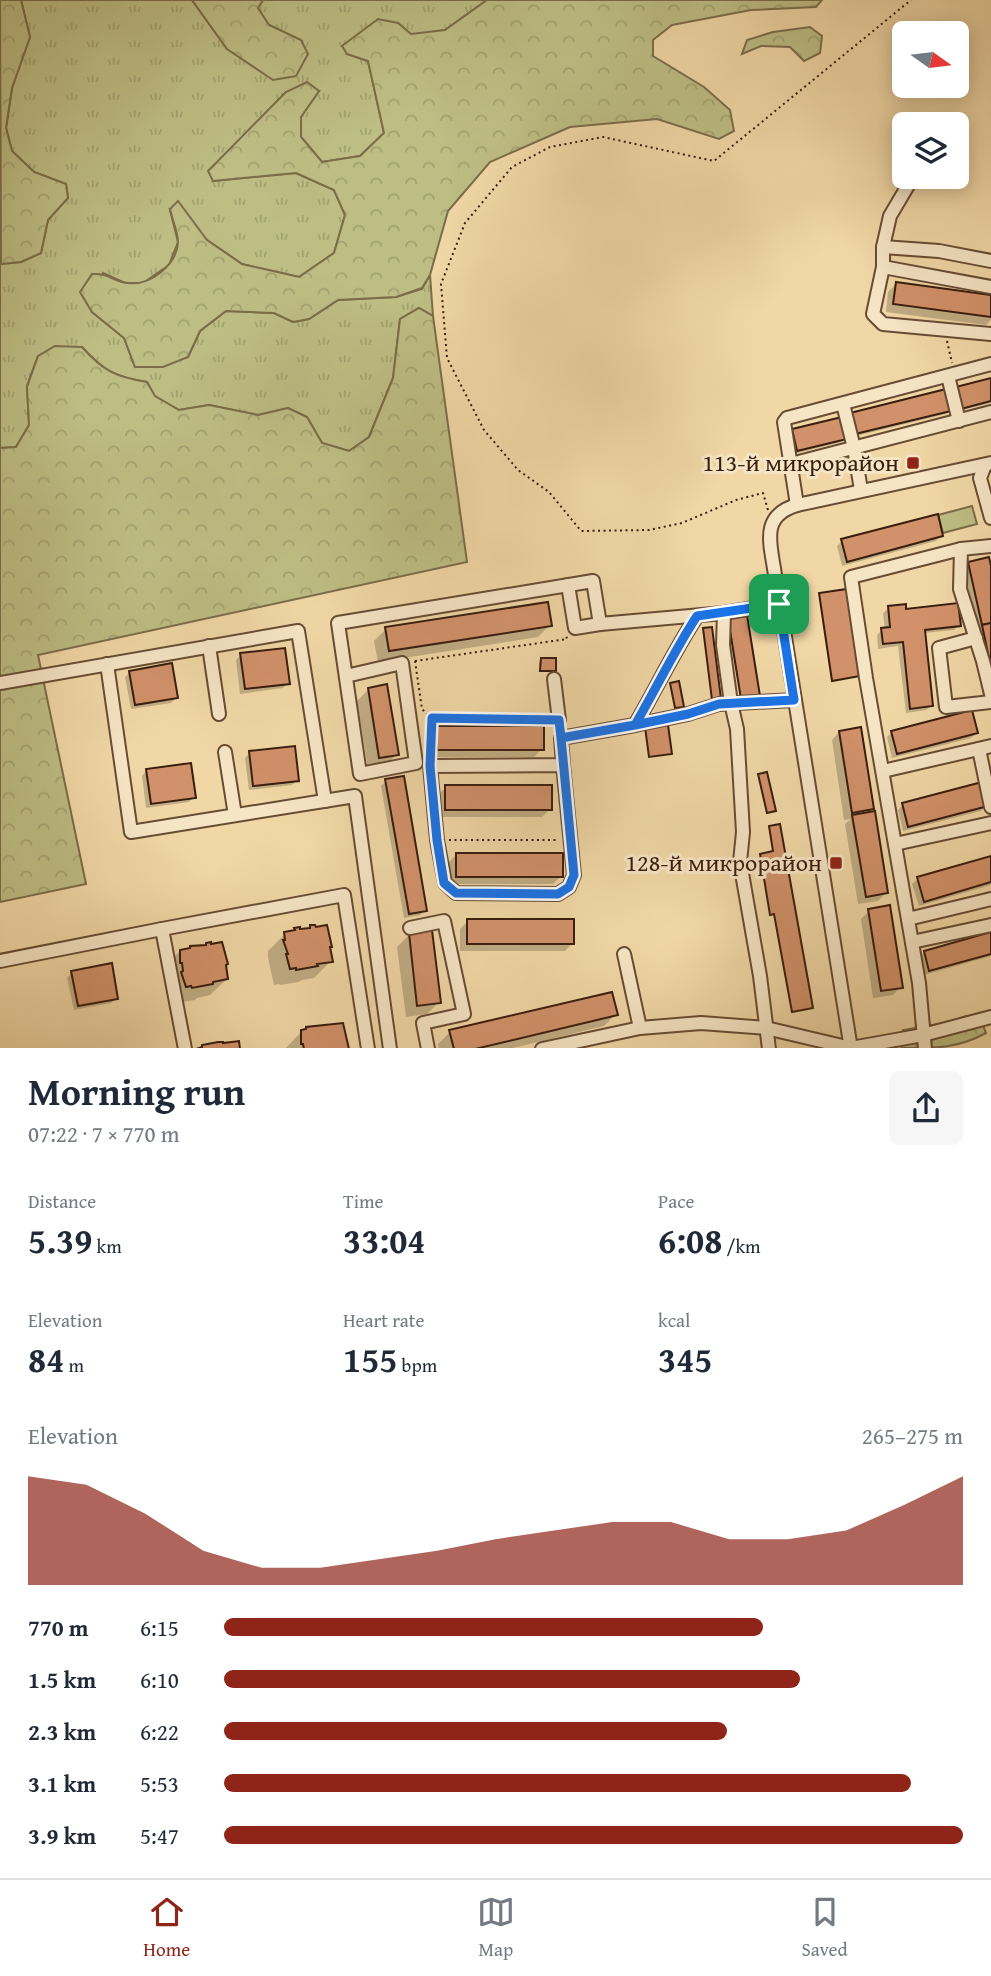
<!DOCTYPE html>
<html lang="en">
<head>
<meta charset="utf-8">
<style>
	:root { --surface:#fff; --page:#f6f6f7; --text:#1f2937; --muted:#747a83; --line:#e0e1e3; --accent:#8f2418 }
	body { margin:0; font-family:"Gentium Book Plus",serif; background:var(--page); color:var(--text); height:100vh; display:flex; flex-direction:column; font-size:26px; white-space:nowrap }
	* { box-sizing:border-box; margin:0 }
	p { font-size:23px; color:var(--muted) }
	.icon { flex:none; width:38px; height:38px; fill:none; stroke:currentColor; stroke-width:2; stroke-linecap:round; stroke-linejoin:round }
	.map { position:relative; height:1048px; overflow:hidden }
	.sheet { display:flex; flex-direction:column; background:var(--surface); flex:1 }
	.sheet>* { flex:none }
	.needle { width:46px; rotate:104deg }
	.controls { position:absolute; left:892px; top:21px; display:grid; gap:14px }
	.controls a { display:grid; place-items:center; width:77px; height:77px; border-radius:10px; background:var(--surface); box-shadow:0 4px 18px #0003; font-size:35px }
	.pin { position:absolute; display:grid; place-items:center; width:60px; height:60px; color:#fff; margin:-30px; border-radius:14px; box-shadow:0 4px 10px #0006 }
	.round { display:grid; place-items:center; flex:none; width:74px; height:74px; border-radius:10px; background:var(--page) }
	.overview { display:flex; align-items:center; justify-content:space-between; height:119px; padding:0 28px }
	h1 { font-size:38px; font-weight:700; line-height:52px }
	.figures { display:grid; grid-template-columns:repeat(3,1fr); gap:10px; height:119px; padding:7px 28px }
	.figures div { display:grid; align-content:center }
	.figures b { font-size:35px; font-weight:700 }
	.figures small { font-size:19px; font-weight:400 }
	.figures p { font-size:19px }
	.chart { height:196px; padding:14px 28px }
	.chart p { display:flex; justify-content:space-between }
	.chart svg { width:100%; height:126px; margin-top:7px; fill:var(--accent); opacity:.7 }
	ul { padding:0 28px; list-style:none; font-size:23px }
	li { display:grid; grid-template-columns:112px 84px 1fr; align-items:center; height:52px }
	li i { height:18px; border-radius:9px; background:var(--accent) }
	.dock { display:flex; justify-content:space-around; align-items:center; height:98px; border-top:2px solid var(--line); background:var(--surface); font-size:19px; color:var(--muted) }
	.dock a { display:grid; justify-items:center; gap:4px }
	.dock .active { color:var(--accent) }
	.map>svg:first-child { display:block }
	.grass { fill:url(#grass-tufts); stroke:#7b6d49; stroke-width:2 }
	.forest { fill:url(#forest-crowns); stroke:#7b6d49; stroke-width:2 }
	.pitch { fill:#bdbd84; stroke:#7b6d49; stroke-width:2 }
	.shadow { fill:#0003 }
	.building { fill:#d1916a; stroke:#391d0e; stroke-width:2 }
	.lines { fill:none; stroke-linecap:round; stroke-linejoin:round }
	.minor-casing { stroke:#674c34; stroke-width:16 }
	.path { stroke:#391d0e; stroke-width:2; stroke-dasharray:2 3.5; stroke-linecap:butt }
	.minor { stroke:#f6e5c5; stroke-width:12 }
	.route-casing { stroke:#fff; stroke-width:14 }
	.route { stroke:#1a73e8; stroke-width:9 }
	.poi-dot { fill:#8f2418; stroke:#f6e5c5; stroke-width:2.5 }
	.labels { text-anchor:middle; stroke-width:6; stroke-linejoin:round; paint-order:stroke }
	.poi-label { font-size:24px; fill:#391d0e; stroke:#f6e5c5; text-anchor:end }
</style>
</head>
<body>
<div class="map">
<svg width="991" height="1049" viewBox="0 0 991 1049">
	<defs>
		<pattern id="grass-tufts" width="24" height="20" patternUnits="userSpaceOnUse" patternTransform="scale(1.75)"><rect width="24" height="20" fill="#bdbd84"/><path d="M3 7l-1-3M5 7V3M7 7l1-3M15 17l-1-3M17 17v-4M19 17l1-3" fill="none" stroke="#a3a271"/></pattern>
		<pattern id="forest-crowns" width="20" height="18" patternUnits="userSpaceOnUse" patternTransform="scale(1.75)"><rect width="20" height="18" fill="#bdbd84"/><path d="M2 6a3 3 0 1 1 6 0M12 15a3 3 0 1 1 6 0" fill="none" stroke="#a3a271"/></pattern>
	</defs>
	<rect width="100%" height="100%" fill="#f1d7a6"/>
	<filter id="stains"><feTurbulence type="fractalNoise" baseFrequency=".00286" numOctaves="4"/><feColorMatrix values="0 0 0 0 .2 0 0 0 0 .09 0 0 0 0 .02 0 0 0 .5 -.17"/></filter>
	<radialGradient id="worn" r=".72"><stop offset=".6" stop-color="#630" stop-opacity="0"/><stop offset="1" stop-color="#630" stop-opacity=".3"/></radialGradient>
	<path class="grass" d="M21 0H192L227 49 300 40 269 25 257 8 263 0H487L445 30 411 35 398 23 347 54 368 61 384 133 360 156 322 162 301 137V117L319 91 286 92 248 131 213 181 296 173 334 190 345 215 334 253 299 277 242 264 207 240 170 210 178 242 169 265 143 283H125L103 273 92 312 124 338 135 367 188 357 200 331 226 311 274 313 293 322 309 319 338 300 396 297 422 289 430 275 433 316 419 308 400 319 393 378 369 437 349 451 322 443 307 417 288 408 258 415 209 405 179 410 154 396 147 382C116 377 103 371 82 347L38 356 27 386 29 425 16 447 0 448V264L21 262 41 253 48 220 68 198 66 184 34 172 12 151 6 128 12 88 30 37Z"/>
	<g class="forest">
		<polygon points="0,0 21,0 30,37 12,88 6,128 12,151 34,172 66,184 68,198 48,220 41,253 21,262 1,264"/>
		<polygon points="192,0 263,0 258,8 269,25 301,40 308,54 296,76 273,80 227,49"/>
		<path d="M487 0H822L816 7 751 10 672 25 653 40V56L704 87 730 110 734 131 719 139 657 119 570 127 490 162 448 211 430 275 422 288 396 297 338 300 309 319 293 322 274 313 226 311 200 331 188 357 163 367H135L124 338 92 312 80 292 92 274C110 273 113 282 128 283 150 286 177 265 178 242 178 232 172 219 170 209L178 201 207 240 242 264 299 277 334 253 345 215 334 190 296 173 213 181 208 171 286 92 307 82 319 91 301 117V137L322 162 360 156 384 133 368 61 347 54 342 46 378 19 398 23 411 34 445 30Z"/>
		<polygon points="810,27 822,36 820,53 804,61 790,47 761,46 742,54 747,40 773,32"/>
		<path d="M419 308 433 316 467 562 38 655 86 884 0 902V448L16 447 29 425 27 387 38 356 55 346 82 347C103 371 116 377 147 382L155 396 179 410 209 405 258 415 288 408 307 417 322 443 349 451 369 437 393 378 400 319Z"/>
		<path d="M966 1016 980 1018 986 1033C957 1049 934 1048 902 1048L900 1045 903 1030 950 1022Z"/>
	</g>
	<polygon class="pitch" points="972,506 977,524 943,533 938,515"/>
	<g class="shadow">
		<polygon points="896,284 991,297 991,320 986,325 886,312 888,292"/>
		<polygon points="991,380 991,403 954,412"/>
		<polygon points="949,410 946,414 852,437 847,418"/>
		<polygon points="792,431 845,438 841,442 794,454 789,435"/>
		<polygon points="941,536 936,541 842,566 837,546 842,541"/>
		<polygon points="969,564 991,574 991,710 961,572"/>
		<polygon points="889,608 959,625 954,630 924,633 932,705 926,710 906,713 898,646 878,649 877,635 882,630 885,630 883,613"/>
		<polygon points="550,625 538,637 378,662 374,641 386,629"/>
		<polygon points="241,655 288,683 283,688 240,694 236,660"/>
		<polygon points="541,660 555,670 553,672 539,672 539,662"/>
		<polygon points="130,672 176,698 171,703 131,709 125,677"/>
		<polygon points="369,689 397,754 385,766 368,769 357,701"/>
		<polygon points="437,727 542,749 534,757 429,757 429,735"/>
		<polygon points="839,732 872,809 867,814 886,893 878,901 858,904 845,824 851,819 844,820 832,740"/>
		<polygon points="892,732 976,733 971,738 892,758 887,737"/>
		<polygon points="250,753 297,780 292,785 249,790 245,758"/>
		<polygon points="147,770 194,797 189,802 146,808 142,776"/>
		<polygon points="386,781 425,910 420,915 404,918 381,786"/>
		<polygon points="446,787 550,809 542,817 438,817 438,795"/>
		<polygon points="903,805 986,806 981,811 903,831 898,810"/>
		<polygon points="457,854 561,876 553,884 449,884 449,862"/>
		<polygon points="991,858 991,885 919,906 912,884 918,879"/>
		<polygon points="869,911 901,987 893,995 873,998 861,919"/>
		<polygon points="468,921 573,943 565,951 460,951 460,929"/>
		<polygon points="310,927 329,948 331,961 314,978 302,980 299,982 280,985 279,984 274,985 268,958 268,951 285,934 292,933 295,930 308,930"/>
		<polygon points="991,934 991,956 924,975 919,957 925,952"/>
		<polygon points="409,935 439,1002 427,1014 406,1017 397,947"/>
		<polygon points="180,951 227,979 210,995 197,998 195,1000 175,1003 175,1001 169,1002 166,990 167,988 166,978 164,978 164,968"/>
		<polygon points="72,972 116,998 111,1003 74,1010 67,978"/>
		<polygon points="616,1014 604,1026 509,1049 439,1049 438,1044 450,1032"/>
		<polygon points="301,1032 347,1049 285,1049"/>
	</g>
	<g class="building">
		<polygon points="896,282 991,295 991,317 893,304"/>
		<polygon points="991,378 991,401 957,410 952,388"/>
		<polygon points="946,389 951,411 855,434 850,413"/>
		<polygon points="842,417 847,439 797,451 792,429"/>
		<polygon points="938,514 943,536 847,562 841,539"/>
		<polygon points="989,557 991,566 991,623 982,625 968,562"/>
		<polygon points="847,589 860,676 832,681 819,593"/>
		<polygon points="548,602 552,626 389,651 385,627"/>
		<polygon points="958,603 961,626 925,630 933,706 910,709 903,642 883,644 881,628 890,627 888,606 906,604 906,609"/>
		<polygon points="747,615 760,696 741,699 728,618"/>
		<polygon points="991,623 991,668 982,625"/>
		<polygon points="712,627 721,699 712,700 703,628"/>
		<polygon points="285,648 290,684 245,689 240,653"/>
		<polygon points="541,658 556,658 556,671 540,671"/>
		<polygon points="172,663 178,698 135,705 129,671"/>
		<polygon points="679,681 684,707 675,708 670,683"/>
		<polygon points="387,684 399,755 379,758 368,688"/>
		<polygon points="972,710 978,733 897,754 891,731"/>
		<polygon points="668,725 672,754 649,757 645,727"/>
		<rect x="437" y="726" width="107" height="24"/>
		<polygon points="861,727 874,809 852,813 839,731"/>
		<polygon points="295,746 299,781 253,786 249,751"/>
		<polygon points="191,763 196,798 151,804 146,769"/>
		<polygon points="767,772 776,811 767,813 758,774"/>
		<polygon points="404,776 427,911 409,914 385,779"/>
		<polygon points="982,782 988,806 908,827 902,803"/>
		<rect x="445" y="785" width="107" height="25"/>
		<polygon points="875,811 888,893 866,897 852,815"/>
		<polygon points="780,824 813,1008 792,1012 774,914 770,915 760,854 773,851 769,826"/>
		<rect x="456" y="853" width="107" height="24"/>
		<polygon points="991,856 991,882 924,902 917,877"/>
		<polygon points="890,905 903,988 881,991 868,909"/>
		<rect x="467" y="919" width="107" height="25"/>
		<polygon points="310,925 315,925 316,927 327,925 332,947 330,947 333,962 317,964 318,966 296,970 296,968 290,969 286,954 288,954 283,940 285,940 284,932 295,930 294,928 300,927 300,929 310,928"/>
		<polygon points="432,930 441,1003 417,1006 409,933"/>
		<polygon points="991,932 991,954 929,971 924,951"/>
		<polygon points="211,942 211,944 222,942 228,964 226,965 228,979 213,982 213,984 192,988 191,986 186,987 181,972 183,971 182,963 180,963 180,950 190,948 190,946 206,945 206,943"/>
		<polygon points="112,963 118,999 78,1006 71,971"/>
		<polygon points="612,992 618,1015 475,1049 454,1049 449,1030"/>
		<polygon points="343,1023 349,1049 304,1049 303,1044 301,1044 301,1030 306,1029 306,1027"/>
		<polygon points="239,1041 240,1049 196,1049 202,1047 202,1045 218,1042 223,1042 223,1043"/>
	</g>
	<g class="lines">
		<g class="minor-casing">
			<g id="minor">
				<polyline points="913,177 890,216 883,247 883,267 873,314 883,324 991,334"/>
				<polyline points="883,247 939,251 991,261"/>
				<polyline points="883,267 991,287"/>
				<polyline points="948,376 959,421"/>
				<polyline points="843,404 854,448 861,490"/>
				<polyline points="791,464 991,412"/>
				<polyline points="985,465 980,478 991,518"/>
				<polyline points="797,505 784,422 787,418 991,364"/>
				<polyline points="991,546 961,549 960,589 983,661 991,694"/>
				<polyline points="568,585 575,628 600,624 724,613 779,604"/>
				<polyline points="724,613 723,645 731,703 737,729 743,832 740,862 760,976 769,1049"/>
				<polyline points="976,638 939,648 946,707 991,702"/>
				<polyline points="209,646 219,714"/>
				<polyline points="107,664 131,832 355,796 390,1049"/>
				<polyline points="346,676 402,663 416,763 360,774 338,623 593,581 600,624"/>
				<polyline points="554,679 559,720"/>
				<polyline points="0,683 298,631 325,801"/>
				<path d="M635 725C656 689 674 651 697 616"/>
				<polyline points="979,749 991,807"/>
				<polyline points="225,752 235,815"/>
				<polyline points="563,765 574,875 569,887 558,894 456,893 445,883 437,840 430,766 563,765 561,738 635,725 688,714 719,704 794,700"/>
				<polyline points="883,771 991,746"/>
				<polyline points="895,844 991,823"/>
				<polyline points="908,919 991,899"/>
				<polyline points="410,928 444,921 464,1014 423,1023 428,1049"/>
				<polyline points="912,942 991,925"/>
				<polyline points="624,954 640,1028"/>
				<polyline points="0,961 162,929"/>
				<polyline points="185,1049 162,929 344,895 368,1049"/>
				<polyline points="542,1049 640,1028 701,1023 766,1028 851,1048 923,1035 991,1017"/>
				<path d="M851 1049 775 575C771 545 759 516 797 505L991 463"/>
				<polyline points="925,1049 919,983 866,678 851,577 961,549"/>
			</g>
		</g>
		<g class="path">
			<polyline points="947,341 952,363"/>
			<polyline points="768,510 763,493 736,500 682,523 649,530 581,531 549,492 518,470 484,430 447,358 441,284 465,223 512,167 550,147 603,137 714,161 911,0"/>
			<polyline points="415,661 567,639 566,635"/>
			<polyline points="415,661 422,709 431,718"/>
			<polyline points="430,754 432,718 548,720"/>
			<polyline points="449,840 559,840"/>
		</g>
		<use href="#minor" class="minor"/>
	</g>
	<g class="lines">
		<g class="route-casing">
			<path id="route" d="M779 604 697 616C674 651 656 689 635 725L561 738 574 875 569 887 558 894 456 893 444 883 437 840 430 766 432 718 559 720 561 738 635 725 688 714 719 704 794 700 779 604"/>
		</g>
		<use href="#route" class="route"/>
	</g>
	<g class="poi-dot">
		<rect x="906" y="456" width="14" height="14" rx="3.5"/>
		<rect x="829" y="856" width="14" height="14" rx="3.5"/>
	</g>
	<g class="labels">
		<g class="poi-label">
			<text x="899" y="471">113-й микрорайон</text>
			<text x="822" y="871">128-й микрорайон</text>
		</g>
	</g>
	<rect width="100%" height="100%" filter="url(#stains)"/>
	<rect width="100%" height="100%" fill="url(#worn)"/>
</svg>
<div class="controls">
<a><svg class="needle" viewBox="-14 -14 28 28"><path d="M0-13l5 13h-10z" fill="#e53935"/><path d="M0 13l5-13h-10z" fill="#747a83"/></svg></a>
<a><svg class="icon" aria-label="layers" viewBox="0 0 24 24"><path d="M12 4l9 5-9 5-9-5zM3 14l9 5 9-5"/></svg></a>
</div>
<div class="pin" style="left:779px;top:604px;background:#1e9e55"><svg class="icon" aria-label="arrive" viewBox="0 0 24 24"><path d="M6 21V4h12l-3 4 3 4H6"/></svg></div>
</div>
<section class="sheet">
<div class="overview"><div><h1>Morning run</h1><p>07:22 · 7 × 770 m</p></div><a class="round"><svg class="icon" aria-label="share" viewBox="0 0 24 24"><path d="M12 15V3M7 8l5-5 5 5M5 13v7h14v-7"/></svg></a></div>
<div class="figures">
<div><p>Distance</p><b>5.39<small> km</small></b></div>
<div><p>Time</p><b>33:04</b></div>
<div><p>Pace</p><b>6:08<small> /km</small></b></div>
</div>
<div class="figures">
<div><p>Elevation</p><b>84<small> m</small></b></div>
<div><p>Heart rate</p><b>155<small> bpm</small></b></div>
<div><p>kcal</p><b>345</b></div>
</div>
<div class="chart"><p><span>Elevation</span>265–275 m</p>
<svg viewBox="0 0 160 44" preserveAspectRatio="none"><path d="M0 44V6L10 9L20 19L30 32L40 38L50 38L60 35L70 32L80 28L90 25L100 22L110 22L120 28L130 28L140 25L150 16L160 6V44z"/></svg>
</div>
<ul>
<li><b>770 m</b>6:15<i style="width:73%"></i></li>
<li><b>1.5 km</b>6:10<i style="width:78%"></i></li>
<li><b>2.3 km</b>6:22<i style="width:68%"></i></li>
<li><b>3.1 km</b>5:53<i style="width:93%"></i></li>
<li><b>3.9 km</b>5:47<i style="width:100%"></i></li>
</ul>
</section>
<nav class="dock">
<a class="active"><svg class="icon" aria-label="home" viewBox="0 0 24 24"><path d="M3 11l9-7 9 7M6 9v11h12V9"/></svg>Home</a>
<a><svg class="icon" aria-label="map" viewBox="0 0 24 24"><path d="M3 6l6-2 6 2 6-2v14l-6 2-6-2-6 2zM9 4v14M15 6v14"/></svg>Map</a>
<a><svg class="icon" aria-label="saved" viewBox="0 0 24 24"><path d="M7 4h10v16l-5-4-5 4z"/></svg>Saved</a>
</nav>
</body>
</html>
